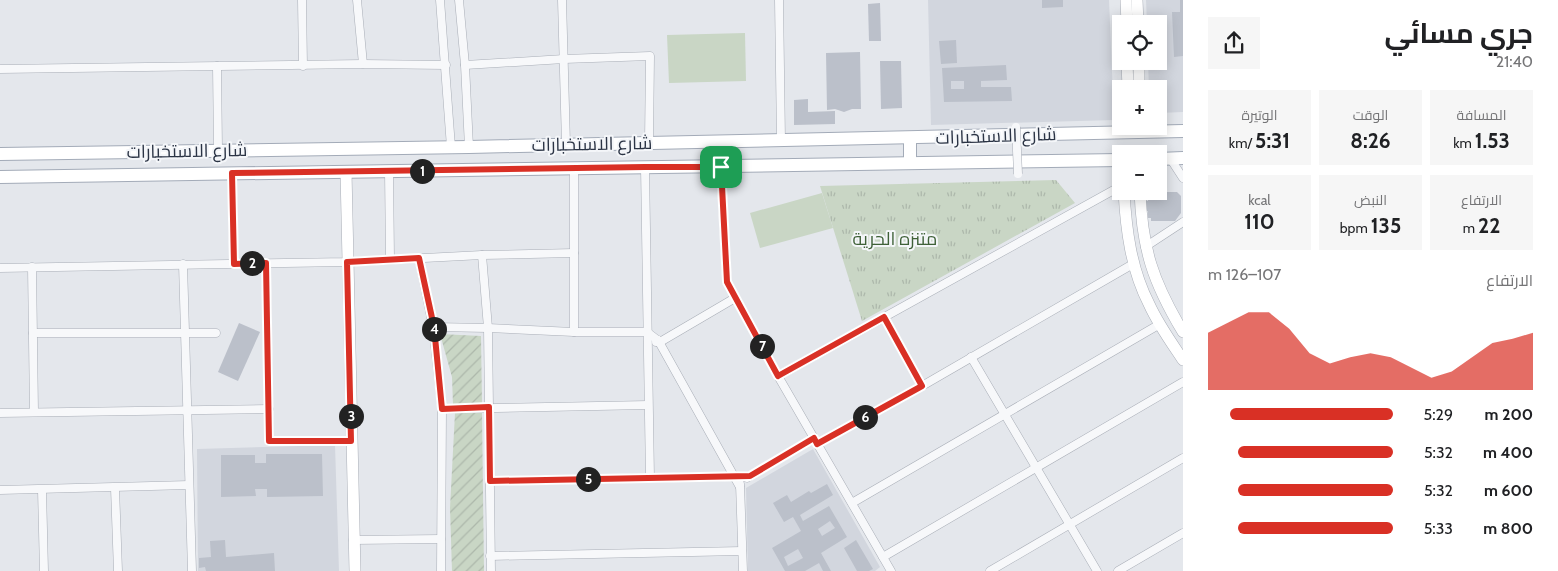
<!DOCTYPE html>
<html lang="ar">
<head>
<meta charset="utf-8">
<style>
	:root { --surface:#fff; --page:#f6f6f6; --text:#202124; --muted:#757577; --accent:#d93025 }
	body { margin:0; font-family:Cabin,Cairo,sans-serif; background:var(--page); color:var(--text); direction:rtl; height:100vh; display:flex; flex-direction:column; font-size:19px; white-space:nowrap }
	* { box-sizing:border-box; margin:0 }
	p { font-size:16px; color:var(--muted) }
	.icon { flex:none; width:28px; height:28px; fill:none; stroke:currentColor; stroke-width:2; stroke-linecap:round; stroke-linejoin:round }
	.map { position:relative; flex:1; overflow:hidden; direction:ltr }
	.drawer { display:flex; flex-direction:column; background:var(--surface); width:375px }
	.drawer>* { flex:none }
	.fabs { position:absolute; left:1112px; top:15px; display:grid; gap:10px }
	.fabs a { display:grid; place-items:center; width:55px; height:55px; border-radius:0px; background:var(--surface); box-shadow:0 2px 12px #0003; font-size:25px }
	.pin { position:absolute; display:grid; place-items:center; width:42px; height:42px; color:#fff; margin:-21px; border-radius:10px; box-shadow:0 2px 8px #0006 }
	.km { position:absolute; width:25px; height:25px; margin:-12px; border-radius:50%; background:#222; color:#fff; font-size:14px; line-height:25px; text-align:center }
	.round { display:grid; place-items:center; flex:none; width:52px; height:52px; border-radius:0px; background:var(--page) }
	.summary { display:flex; align-items:center; justify-content:space-between; height:85px; padding:0 25px }
	h1 { font-size:28px; font-weight:700; line-height:38px }
	.metrics { display:grid; grid-template-columns:repeat(3,1fr); gap:8px; height:85px; padding:5px 25px }
	.metrics div { display:grid; align-content:center; border-radius:0px; background:var(--page); text-align:center }
	.metrics b { font-size:21px; font-weight:700 }
	.metrics small { font-size:14px; font-weight:400 }
	.metrics p { font-size:14px }
	.chart { height:140px; padding:10px 25px }
	.chart p { display:flex; justify-content:space-between }
	.chart svg { width:100%; height:90px; margin-top:5px; fill:var(--accent); opacity:.7 }
	ul { padding:0 25px; list-style:none; font-size:16px }
	li { display:grid; grid-template-columns:80px 60px 1fr; align-items:center; height:38px }
	li i { height:12px; border-radius:6px; background:var(--accent) }
	main { display:flex; flex:1; min-height:0 }
	.map>svg:first-child { display:block }
	.built { fill:#d2d6de }
	.grass { fill:#c9d6c5 }
	.park { fill:url(#park-tufts) }
	.garden { fill:url(#garden-furrows) }
	.building { fill:#bbc0ca; fill-rule:evenodd }
	.lines { fill:none; stroke-linecap:round; stroke-linejoin:round }
	.street-casing { stroke:#a9aeb7; stroke-width:9 }
	.secondary-casing { stroke:#a9aeb7; stroke-width:12 }
	.primary-casing { stroke:#a3abb8; stroke-width:14 }
	.street { stroke:#f7f8fa; stroke-width:8 }
	.secondary { stroke:#fff; stroke-width:11 }
	.primary { stroke:#fff; stroke-width:12 }
	.street-bridge-casing { stroke:#a9aeb7; stroke-width:9; stroke-linecap:butt }
	.street-bridge { stroke:#f7f8fa; stroke-width:8 }
	.route-casing { stroke:#fff; stroke-width:10 }
	.route { stroke:#d93025; stroke-width:6 }
	.labels { text-anchor:middle; stroke-width:4; stroke-linejoin:round; paint-order:stroke }
	.street-label { font-size:18px; fill:#2b3445; stroke:#f4f6f9 }
	.park-label { font-size:18px; fill:#3f6138; stroke:#f4f6f9 }
</style>
</head>
<body>
<main>
<section class="drawer">
<div class="summary"><div><h1>جري مسائي</h1><p>21:40</p></div><a class="round"><svg class="icon" aria-label="share" viewBox="0 0 24 24"><path d="M12 15V3M7 8l5-5 5 5M5 13v7h14v-7"/></svg></a></div>
<div class="metrics">
<div><p>المسافة</p><b>1.53<small> km</small></b></div>
<div><p>الوقت</p><b>8:26</b></div>
<div><p>الوتيرة</p><b>5:31<small> /km</small></b></div>
</div>
<div class="metrics">
<div><p>الارتفاع</p><b>22<small> m</small></b></div>
<div><p>النبض</p><b>135<small> bpm</small></b></div>
<div><p>kcal</p><b>110</b></div>
</div>
<div class="chart"><p><span>الارتفاع</span>107–126 m</p>
<svg viewBox="0 0 160 44" preserveAspectRatio="none"><path d="M0 44V16L10 11L20 6L30 6L40 14L50 26L60 31L70 28L80 26L90 28L100 33L110 38L120 35L130 28L140 21L150 19L160 16V44z"/></svg>
</div>
<ul>
<li><b>200 m</b>5:29<i style="width:88%"></i></li>
<li><b>400 m</b>5:32<i style="width:84%"></i></li>
<li><b>600 m</b>5:32<i style="width:84%"></i></li>
<li><b>800 m</b>5:33<i style="width:84%"></i></li>
</ul>
</section>
<div class="map">
<svg width="1183" height="571" viewBox="0 0 1183 571">
	<defs>
		<pattern id="park-tufts" width="24" height="20" patternUnits="userSpaceOnUse" patternTransform="scale(1.25)"><rect width="24" height="20" fill="#c9d6c5"/><path d="M3 7l-1-3M5 7V3M7 7l1-3M15 17l-1-3M17 17v-4M19 17l1-3" fill="none" stroke="#adb8ab"/></pattern>
		<pattern id="garden-furrows" width="10" height="10" patternUnits="userSpaceOnUse" patternTransform="scale(1.25)"><rect width="10" height="10" fill="#c9d6c5"/><path d="M-1 1l2-2M0 10L10 0M9 11l2-2" fill="none" stroke="#adb8ab"/></pattern>
	</defs>
	<rect width="100%" height="100%" fill="#e4e7ec"/>
	<g class="built">
		<polygon points="928,0 1109,0 1114,120 931,125"/>
		<polygon points="1146,0 1183,0 1183,112 1159,113 1159,89 1149,89 1148,61 1159,61 1159,24 1147,24"/>
		<polygon points="335,445 339,571 198,571 197,449"/>
		<polygon points="813,449 880,567 875,571 748,571 746,488"/>
	</g>
	<g class="grass">
		<polygon points="745,33 746,81 669,83 667,35"/>
		<polygon points="822,193 833,228 760,248 750,213"/>
	</g>
	<polygon class="park" points="1056,180 1075,203 862,321 820,186"/>
	<g class="garden">
		<polygon points="440,334 481,336 482,404 453,405 452,377"/>
		<polygon points="455,413 482,413 484,571 452,571 450,508"/>
	</g>
	<g class="building">
		<polygon points="1042,0 1063,0 1063,7 1042,8"/>
		<polygon points="1180,0 1183,0 1183,56 1174,57 1172,12 1180,12"/>
		<polygon points="880,3 881,41 869,41 868,4"/>
		<polygon points="956,40 957,63 941,64 939,41"/>
		<polygon points="860,52 861,109 852,109 844,112 835,109 827,110 826,53"/>
		<polygon points="880,61 901,61 902,108 881,109"/>
		<path d="M1006 65 1007 80 981 81V87H1011L1012 101 944 102 942 68ZM951 81H964V89H951Z"/>
		<polygon points="808,99 808,112 835,111 835,124 794,125 794,100"/>
		<polygon points="1151,192 1177,192 1181,196 1181,213 1175,221 1151,221 1151,218 1148,218 1148,211 1146,211 1146,201 1148,201 1148,195 1151,195"/>
		<polygon points="239,323 260,332 238,381 218,372"/>
		<polygon points="266,454 322,454 323,496 267,497 267,489 255,489 256,496 221,497 221,455 255,455 255,463 266,463"/>
		<path d="M827 484 833 495 800 515 803 521 829 506 847 537 821 553 831 571H823L819 563 805 571H785L772 548 801 531 793 517 784 522 773 503 787 495 791 502 809 491 811 493ZM830 521 835 528 822 536 818 529ZM798 549 803 558 788 566 784 557Z"/>
		<polygon points="225,540 226,557 274,553 275,571 206,571 205,567 199,568 199,558 211,557 210,541"/>
		<polygon points="856,540 873,569 869,571 857,571 844,548"/>
	</g>
	<g class="lines">
		<g class="street-casing">
			<g id="street">
				<polyline points="302,0 303,66"/>
				<polyline points="357,0 363,64"/>
				<polyline points="440,0 451,147"/>
				<polyline points="459,0 465,65 469,147"/>
				<polyline points="562,0 566,144"/>
				<polyline points="779,0 781,140"/>
				<polyline points="465,65 564,59 650,56 649,142"/>
				<polyline points="217,66 218,150"/>
				<polyline points="0,69 363,64 446,65"/>
				<polyline points="1170,158 1183,178"/>
				<polyline points="645,167 650,478"/>
				<polyline points="721,167 727,282 778,376 891,571"/>
				<polyline points="574,169 574,332"/>
				<polyline points="389,171 390,259"/>
				<polyline points="232,173 234,264"/>
				<polyline points="1145,247 1183,222"/>
				<polyline points="482,255 488,328 491,571"/>
				<polyline points="419,258 433,327 442,409 441,571"/>
				<polyline points="266,263 269,441 351,441"/>
				<polyline points="183,264 192,571"/>
				<polyline points="32,267 34,412"/>
				<polyline points="0,268 347,262 482,255 574,253"/>
				<polyline points="884,317 922,386"/>
				<polyline points="433,327 488,328 574,332 647,332 660,342"/>
				<polyline points="33,333 216,333"/>
				<polyline points="658,340 740,487"/>
				<polyline points="656,342 660,342 735,298"/>
				<polyline points="971,357 1097,571"/>
				<polyline points="778,376 1121,186"/>
				<polyline points="442,409 648,405"/>
				<polyline points="0,413 269,409"/>
				<polyline points="817,444 922,386 1133,264"/>
				<polyline points="747,478 814,438"/>
				<polyline points="490,481 750,476"/>
				<polyline points="740,484 743,571"/>
				<polyline points="115,488 118,571"/>
				<polyline points="0,490 189,485"/>
				<polyline points="42,490 44,571"/>
				<polyline points="852,503 1160,324"/>
				<polyline points="353,540 441,539"/>
				<polyline points="490,556 742,551"/>
				<polyline points="883,557 1183,382"/>
				<polyline points="990,571 1183,458"/>
				<polyline points="1118,571 1183,533"/>
			</g>
		</g>
		<g class="secondary-casing">
			<g id="secondary">
				<polyline points="1126,0 1127,24"/>
				<polyline points="1137,0 1138,24"/>
				<polyline points="1127,61 1128,89"/>
				<polyline points="1139,61 1139,89"/>
				<polyline points="346,172 355,571"/>
				<path d="M1124 191C1126 230 1131 269 1149 304 1158 324 1171 342 1183 360"/>
				<path d="M1140 191C1142 249 1153 282 1183 332"/>
			</g>
		</g>
		<g class="primary-casing">
			<g id="primary">
				<polyline points="910,138 910,162"/>
				<polyline points="0,154 469,147 1183,131"/>
				<polyline points="1159,159 1183,158"/>
				<polyline points="0,177 1121,160"/>
			</g>
		</g>
		<use href="#street" class="street"/>
		<use href="#secondary" class="secondary"/>
		<use href="#primary" class="primary"/>
		<g class="street-bridge-casing">
			<polyline id="street-bridge" points="1016,127 1018,174"/>
		</g>
		<use href="#street-bridge" class="street-bridge"/>
	</g>
	<g class="lines">
		<g class="route-casing">
			<polygon id="route" points="645,167 721,167 727,282 778,376 884,317 922,386 817,444 814,438 750,476 490,481 489,407 442,409 434,327 419,258 347,262 351,441 269,441 266,263 234,264 232,173"/>
		</g>
		<use href="#route" class="route"/>
	</g>
	<g class="labels">
		<g class="street-label">
			<text transform="translate(996 136) rotate(-2)" y="6">شارع الاستخبارات</text>
			<text transform="translate(592 144) rotate(-1)" y="6">شارع الاستخبارات</text>
			<text transform="translate(187 151) rotate(-1)" y="6">شارع الاستخبارات</text>
		</g>
		<g class="park-label">
			<text x="895" y="245">متنزه الحرية</text>
		</g>
	</g>
</svg>
<div class="fabs">
<a><svg class="icon" aria-label="locate" viewBox="0 0 24 24"><circle cx="12" cy="12" r="6"/><path d="M12 2v4M12 18v4M2 12h4M18 12h4"/></svg></a>
<a>+</a>
<a>−</a>
</div>
<div class="pin" style="left:721px;top:167px;background:#1e9e55"><svg class="icon" aria-label="arrive" viewBox="0 0 24 24"><path d="M6 21V4h12l-3 4 3 4H6"/></svg></div>
<b class="km" style="left:422px;top:171px">1</b>
<b class="km" style="left:252px;top:263px">2</b>
<b class="km" style="left:351px;top:416px">3</b>
<b class="km" style="left:434px;top:329px">4</b>
<b class="km" style="left:588px;top:479px">5</b>
<b class="km" style="left:865px;top:417px">6</b>
<b class="km" style="left:762px;top:346px">7</b>
</div>
</main>
</body>
</html>
